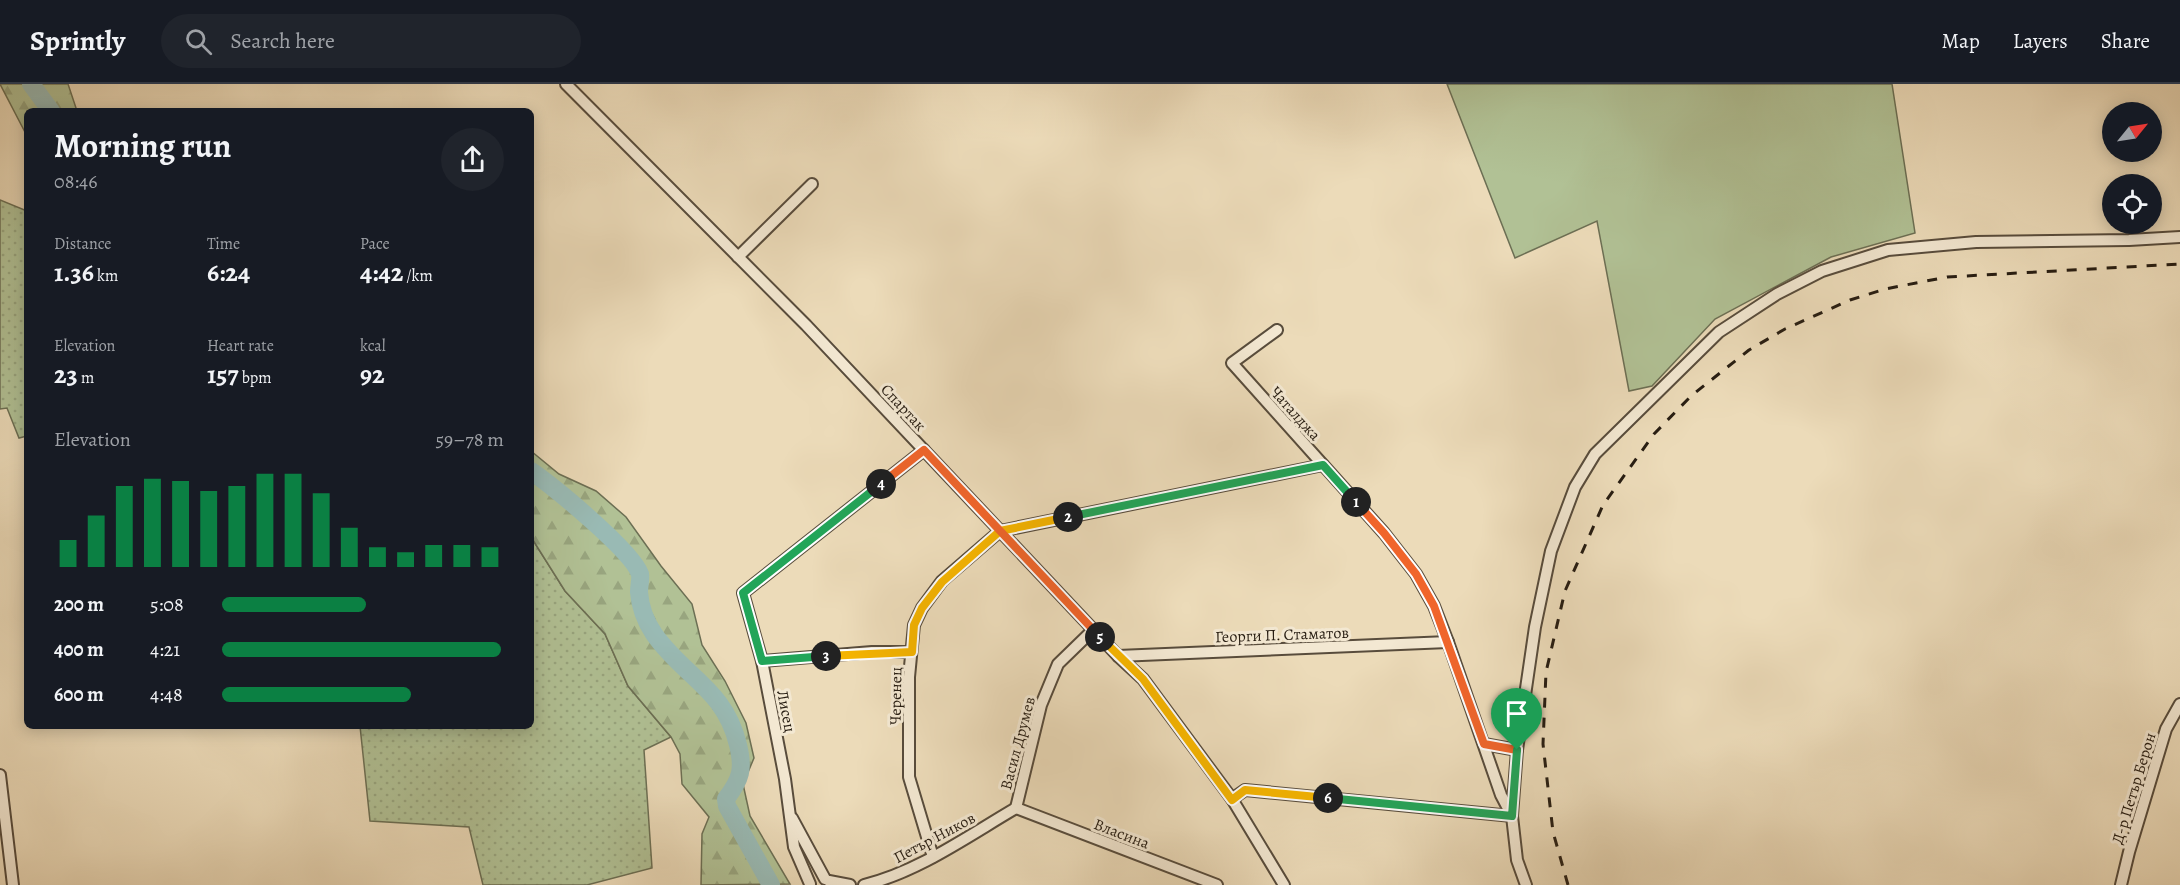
<!DOCTYPE html>
<html lang="en">
<head>
<meta charset="utf-8">
<style>
	:root { --surface:#171b24; --page:#20242c; --text:#f1f3f6; --muted:#9ea1a6; --line:#363941; --accent:#0b8043 }
	body { margin:0; font-family:Alegreya,serif; background:var(--page); color:var(--text); height:100vh; display:flex; flex-direction:column; font-size:22px; white-space:nowrap }
	* { box-sizing:border-box; margin:0 }
	p { font-size:20px; color:var(--muted) }
	.icon { flex:none; width:33px; height:33px; fill:none; stroke:currentColor; stroke-width:2; stroke-linecap:round; stroke-linejoin:round }
	.map { position:relative; flex:1; overflow:hidden }
	.sheet { position:absolute; left:24px; top:24px; width:510px; height:621px; display:flex; flex-direction:column; background:var(--surface); border-radius:9px; box-shadow:0 3px 15px #0003 }
	.sheet>* { flex:none }
	.needle { width:39px; rotate:60deg }
	.tools { position:absolute; left:2102px; top:18px; display:grid; gap:12px }
	.tools a { display:grid; place-items:center; width:60px; height:60px; border-radius:50%; background:var(--surface); box-shadow:0 3px 15px #0003; font-size:30px }
	.pin { position:absolute; display:grid; place-items:center; width:51px; height:51px; color:#fff; margin:-62px -26px; border-radius:50% 50% 50% 0; rotate:-45deg; box-shadow:0 0 6px #0007 }
	.pin .icon { rotate:45deg }
	.km { position:absolute; width:30px; height:30px; margin:-15px; border-radius:50%; background:#222; color:#fff; font-size:16px; line-height:30px; text-align:center }
	.round { display:grid; place-items:center; flex:none; width:63px; height:63px; border-radius:32px; background:var(--page) }
	.head { display:flex; align-items:center; justify-content:space-between; height:102px; padding:0 30px }
	h1 { font-size:33px; font-weight:700; line-height:45px }
	.stats { display:grid; grid-template-columns:repeat(3,1fr); gap:9px; height:102px; padding:6px 30px }
	.stats div { display:grid; align-content:center }
	.stats b { font-size:26px; font-weight:700 }
	.stats small { font-size:16px; font-weight:400 }
	.stats p { font-size:16px }
	.chart { height:168px; padding:12px 30px }
	.chart p { display:flex; justify-content:space-between }
	.chart svg { width:100%; height:108px; margin-top:6px; stroke:var(--accent); stroke-width:6 }
	ul { padding:0 30px; list-style:none; font-size:20px }
	li { display:grid; grid-template-columns:96px 72px 1fr; align-items:center; height:45px }
	li i { height:15px; border-radius:8px; background:var(--accent) }
	header { display:flex; align-items:center; gap:36px; box-sizing:border-box; height:84px; padding:0 30px; background:var(--surface); border-bottom:2px solid var(--line) }
	header strong { font-size:28px }
	nav { display:flex; gap:33px; margin-inline-start:auto; font-size:21px }
	.search { width:420px; height:54px; background:var(--page); display:flex; align-items:center; gap:15px; box-sizing:border-box; padding:0 21px; border-radius:33px; color:var(--muted); font-size:22px }
	.map>svg:first-child { display:block }
	.grass { fill:url(#grass-dots); stroke:#6c6f54; stroke-width:1.5 }
	.forest { fill:url(#forest-firs); stroke:#6c6f54; stroke-width:1.5 }
	.garden { fill:#b1c195; stroke:#6c6f54; stroke-width:1.5 }
	.lines { fill:none; stroke-linecap:round; stroke-linejoin:round }
	.river { stroke:#99bab4; stroke-width:18 }
	.minor-casing { stroke:#584c3c; stroke-width:14 }
	.minor { stroke:#f3e8d2; stroke-width:10 }
	.rail { stroke:#271d12; stroke-width:3; stroke-dasharray:10 10; stroke-linecap:butt }
	.split-1-casing { stroke:#fff; stroke-width:12 }
	.split-2-casing { stroke:#fff; stroke-width:12 }
	.split-3-casing { stroke:#fff; stroke-width:12 }
	.split-4-casing { stroke:#fff; stroke-width:12 }
	.split-5-casing { stroke:#fff; stroke-width:12 }
	.split-6-casing { stroke:#fff; stroke-width:12 }
	.split-7-casing { stroke:#fff; stroke-width:12 }
	.split-1 { stroke:#f0652b; stroke-width:8 }
	.split-2 { stroke:#22a559; stroke-width:8 }
	.split-3 { stroke:#f5b400; stroke-width:8 }
	.split-4 { stroke:#22a559; stroke-width:8 }
	.split-5 { stroke:#f0652b; stroke-width:8 }
	.split-6 { stroke:#f5b400; stroke-width:8 }
	.split-7 { stroke:#22a559; stroke-width:8 }
	.labels { text-anchor:middle; stroke-width:6; stroke-linejoin:round; paint-order:stroke }
	.street-label { font-size:16px; fill:#271d12; stroke:#f3e8d2 }
</style>
</head>
<body>
<header>
<strong>Sprintly</strong>
<div class="search"><svg class="icon" aria-label="search" viewBox="0 0 24 24"><circle cx="10" cy="10" r="6"/><path d="M15 15l6 6"/></svg>Search here</div>
<nav><a>Map</a><a>Layers</a><a>Share</a></nav>
</header>
<div class="map">
<svg width="2180" height="801" viewBox="0 0 2180 801">
	<defs>
		<pattern id="grass-dots" width="8" height="8" patternUnits="userSpaceOnUse" patternTransform="scale(1.5)"><rect width="8" height="8" fill="#b1c195"/><path d="M2 2h.1M6 6h.1" fill="none" stroke="#98a57f" stroke-width="1.8" stroke-linecap="round"/></pattern>
		<pattern id="forest-firs" width="22" height="20" patternUnits="userSpaceOnUse" patternTransform="scale(1.5)"><rect width="22" height="20" fill="#b1c195"/><path d="M5 1l3.5 6h-7zM16 11l3.5 6h-7z" fill="#98a57f"/></pattern>
	</defs>
	<rect width="100%" height="100%" fill="#ecdbb9"/>
	<filter id="stains"><feTurbulence type="fractalNoise" baseFrequency=".00333" numOctaves="4"/><feColorMatrix values="0 0 0 0 .2 0 0 0 0 .09 0 0 0 0 .02 0 0 0 .5 -.17"/></filter>
	<radialGradient id="worn" r=".72"><stop offset=".6" stop-color="#630" stop-opacity="0"/><stop offset="1" stop-color="#630" stop-opacity=".3"/></radialGradient>
	<g class="grass">
		<polygon points="0,116 27,127 27,352 19,354 7,324 0,325"/>
		<polygon points="531,453 565,507 605,550 628,602 671,653 644,666 652,784 587,801 483,801 469,743 370,737 360,642 531,642"/>
	</g>
	<g class="forest">
		<polygon points="0,0 68,0 77,27 27,27 27,52"/>
		<polygon points="531,367 559,390 596,407 626,433 661,482 692,520 702,561 725,597 746,639 754,674 743,700 750,732 790,800 701,801 702,750 709,733 682,700 680,670 671,653 628,602 605,550 565,507 531,453"/>
	</g>
	<polygon class="garden" points="1447,0 1892,0 1915,149 1831,173 1715,235 1652,302 1629,307 1597,137 1515,174"/>
	<g class="lines">
		<g class="river">
			<polyline points="31,0 51,27"/>
			<path d="M531 387C554 403 632 467 640 490 641 495 639 502 639 508 640 523 646 538 654 550 684 593 725 605 738 661 744 685 741 695 726 715L727 722 771 801"/>
		</g>
		<g class="minor-casing">
			<g id="minor">
				<polyline points="566,0 806,241 1118,572 1143,595 1232,715 1284,801"/>
				<polyline points="738,173 812,100"/>
				<polyline points="1277,246 1232,279 1384,449 1416,490 1434,522 1448,558 1501,711 1512,732 1517,776 1526,801"/>
				<polyline points="1118,572 1448,558"/>
				<polyline points="762,577 872,568 911,568"/>
				<polyline points="1484,660 1517,666"/>
				<polyline points="0,691 13,801"/>
				<polyline points="1232,715 1245,706 1512,732"/>
				<polyline points="1016,724 1217,801"/>
				<polyline points="1016,724 1041,621 1058,580 1093,546"/>
				<polyline points="1512,732 1517,666 1535,543 1551,467 1575,403 1595,370 1719,248 1777,210 1822,187 1888,166 1976,158 2129,156 2180,153"/>
				<polyline points="792,734 825,795"/>
				<polyline points="933,773 909,693 909,593 914,541 922,524 942,497 1000,447 1323,381"/>
				<polyline points="829,797 850,801"/>
				<polyline points="810,800 794,763 785,695 762,577 743,509 924,366"/>
				<path d="M864 801C918 788 968 752 1016 724"/>
				<polyline points="2121,801 2129,768 2166,645 2180,620"/>
			</g>
		</g>
		<use href="#minor" class="minor"/>
		<polyline class="rail" points="1568,801 1553,748 1543,660 1546,588 1565,507 1603,421 1654,350 1691,312 1749,266 1785,245 1850,216 1885,205 1947,193 2180,180"/>
	</g>
	<g class="lines">
		<g class="split-1-casing">
			<polyline id="split-1" points="1356,418 1384,449 1416,490 1434,522 1484,660 1517,666"/>
		</g>
		<g class="split-2-casing">
			<polyline id="split-2" points="1068,433 1323,381 1356,418"/>
		</g>
		<g class="split-3-casing">
			<polyline id="split-3" points="826,572 912,568 914,541 922,524 942,498 1000,447 1068,433"/>
		</g>
		<g class="split-4-casing">
			<polyline id="split-4" points="826,572 762,577 743,509 881,400"/>
		</g>
		<g class="split-5-casing">
			<polyline id="split-5" points="881,400 924,366 1100,553"/>
		</g>
		<g class="split-6-casing">
			<polyline id="split-6" points="1100,553 1143,595 1232,716 1245,706 1328,714"/>
		</g>
		<g class="split-7-casing">
			<polyline id="split-7" points="1328,714 1512,732 1517,666"/>
		</g>
		<use href="#split-1" class="split-1"/>
		<use href="#split-2" class="split-2"/>
		<use href="#split-3" class="split-3"/>
		<use href="#split-4" class="split-4"/>
		<use href="#split-5" class="split-5"/>
		<use href="#split-6" class="split-6"/>
		<use href="#split-7" class="split-7"/>
	</g>
	<g class="labels">
		<g class="street-label">
			<text transform="translate(904 323) rotate(47)" y="6">Спартак</text>
			<text transform="translate(1296 329) rotate(48)" y="6">Чаталджа</text>
			<text transform="translate(1282 550) rotate(-2)" y="6">Георги П. Стаматов</text>
			<text transform="translate(895 612) rotate(-89)" y="6">Черенец</text>
			<text transform="translate(787 627) rotate(79)" y="6">Лисец</text>
			<text transform="translate(1017 659) rotate(-75)" y="6">Васил Друмев</text>
			<text transform="translate(2133 704) rotate(-73)" y="6">Д-р Петър Берон</text>
			<text transform="translate(1122 749) rotate(21)" y="6">Власина</text>
			<text transform="translate(934 753) rotate(-28)" y="6">Петър Ников</text>
		</g>
	</g>
	<rect width="100%" height="100%" filter="url(#stains)"/>
	<rect width="100%" height="100%" fill="url(#worn)"/>
</svg>
<div class="tools">
<a><svg class="needle" viewBox="-14 -14 28 28"><path d="M0-13l5 13h-10z" fill="#e53935"/><path d="M0 13l5-13h-10z" fill="#9ea1a6"/></svg></a>
<a><svg class="icon" aria-label="locate" viewBox="0 0 24 24"><circle cx="12" cy="12" r="6"/><path d="M12 2v4M12 18v4M2 12h4M18 12h4"/></svg></a>
</div>
<div class="pin" style="left:1517px;top:666px;background:#1e9e55"><svg class="icon" aria-label="arrive" viewBox="0 0 24 24"><path d="M6 21V4h12l-3 4 3 4H6"/></svg></div>
<b class="km" style="left:1356px;top:418px">1</b>
<b class="km" style="left:1068px;top:433px">2</b>
<b class="km" style="left:826px;top:572px">3</b>
<b class="km" style="left:881px;top:400px">4</b>
<b class="km" style="left:1100px;top:553px">5</b>
<b class="km" style="left:1328px;top:714px">6</b>
<section class="sheet">
<div class="head"><div><h1>Morning run</h1><p>08:46</p></div><a class="round"><svg class="icon" aria-label="share" viewBox="0 0 24 24"><path d="M12 15V3M7 8l5-5 5 5M5 13v7h14v-7"/></svg></a></div>
<div class="stats">
<div><p>Distance</p><b>1.36<small> km</small></b></div>
<div><p>Time</p><b>6:24</b></div>
<div><p>Pace</p><b>4:42<small> /km</small></b></div>
</div>
<div class="stats">
<div><p>Elevation</p><b>23<small> m</small></b></div>
<div><p>Heart rate</p><b>157<small> bpm</small></b></div>
<div><p>kcal</p><b>92</b></div>
</div>
<div class="chart"><p><span>Elevation</span>59–78 m</p>
<svg viewBox="0 0 160 44" preserveAspectRatio="none"><path d="M5 44V33M15 44V23M25 44V11M35 44V8M45 44V9M55 44V13M65 44V11M75 44V6M85 44V6M95 44V14M105 44V28M115 44V36M125 44V38M135 44V35M145 44V35M155 44V36"/></svg>
</div>
<ul>
<li><b>200 m</b>5:08<i style="width:51%"></i></li>
<li><b>400 m</b>4:21<i style="width:99%"></i></li>
<li><b>600 m</b>4:48<i style="width:67%"></i></li>
</ul>
</section>
</div>
</body>
</html>
